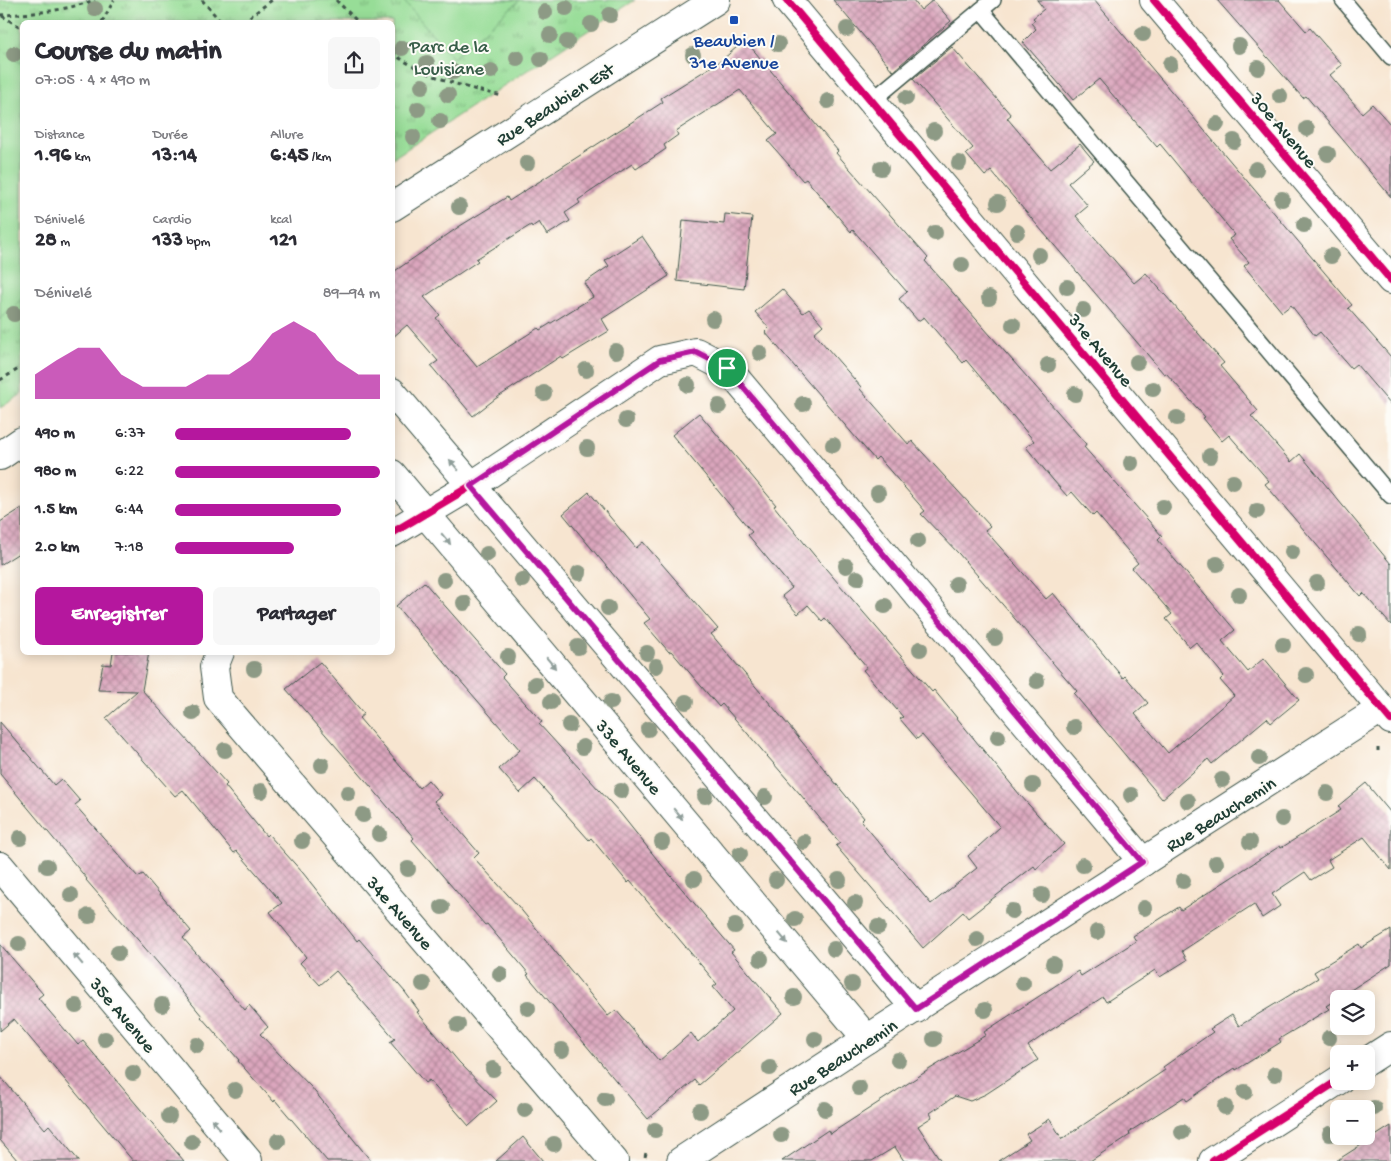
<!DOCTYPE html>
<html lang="fr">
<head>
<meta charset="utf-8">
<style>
	:root { --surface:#fff; --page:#f7f7f7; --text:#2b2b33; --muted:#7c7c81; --accent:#b5179e }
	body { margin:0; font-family:"Gochi Hand",sans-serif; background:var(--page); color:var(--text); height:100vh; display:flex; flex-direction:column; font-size:19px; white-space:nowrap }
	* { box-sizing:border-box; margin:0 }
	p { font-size:16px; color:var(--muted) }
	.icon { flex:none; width:28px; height:28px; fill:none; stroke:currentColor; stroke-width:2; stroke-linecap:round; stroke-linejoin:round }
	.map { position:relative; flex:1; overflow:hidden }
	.drawer { position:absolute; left:20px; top:20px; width:375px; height:635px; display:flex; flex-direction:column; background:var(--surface); border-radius:8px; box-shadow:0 2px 12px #0003 }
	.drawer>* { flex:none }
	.fabs { position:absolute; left:1330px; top:990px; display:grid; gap:10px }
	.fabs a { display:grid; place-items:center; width:45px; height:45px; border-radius:8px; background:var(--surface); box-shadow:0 2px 12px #0003; font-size:25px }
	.pin { position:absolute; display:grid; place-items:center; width:42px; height:42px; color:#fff; margin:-21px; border:2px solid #fff; border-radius:50%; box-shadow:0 1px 5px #0007 }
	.round { display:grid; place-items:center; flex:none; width:52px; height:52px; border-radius:8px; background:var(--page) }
	.head { display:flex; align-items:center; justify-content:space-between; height:85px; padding:0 15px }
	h1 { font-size:28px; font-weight:700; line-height:38px }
	.metrics { display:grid; grid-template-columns:repeat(3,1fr); gap:8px; height:85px; padding:5px 15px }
	.metrics div { display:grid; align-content:center }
	.metrics b { font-size:21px; font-weight:700 }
	.metrics small { font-size:14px; font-weight:400 }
	.metrics p { font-size:14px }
	.chart { height:140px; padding:10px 15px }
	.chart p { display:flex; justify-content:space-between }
	.chart svg { width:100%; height:90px; margin-top:5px; fill:var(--accent); opacity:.7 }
	.cta { display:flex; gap:10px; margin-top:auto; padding:10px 15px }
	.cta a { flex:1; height:58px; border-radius:8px; background:var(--accent); color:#fff; font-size:20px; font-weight:700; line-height:58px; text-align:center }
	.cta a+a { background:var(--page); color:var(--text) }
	ul { padding:0 15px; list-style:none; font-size:16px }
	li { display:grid; grid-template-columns:80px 60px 1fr; align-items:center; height:38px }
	li i { height:12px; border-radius:6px; background:var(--accent) }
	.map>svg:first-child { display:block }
	.park { fill:url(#park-tufts); stroke:#5b8d66 }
	.garden { fill:#97dd97; stroke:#5b8d66 }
	.building { fill:url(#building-cross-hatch) }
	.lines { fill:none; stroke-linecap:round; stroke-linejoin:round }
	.lane-casing { stroke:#3f564b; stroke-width:18 }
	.street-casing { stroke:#3f564b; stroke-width:30 }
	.secondary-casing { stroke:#3f564b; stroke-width:30 }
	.path { stroke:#3f564b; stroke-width:3; stroke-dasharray:4 4; stroke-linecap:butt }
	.lane { stroke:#fff; stroke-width:15 }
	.street { stroke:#fff; stroke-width:28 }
	.secondary { stroke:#fff; stroke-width:28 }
	.cycleway-casing { stroke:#fdfcf7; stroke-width:11 }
	.cycleway { stroke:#d6006c; stroke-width:8 }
	.tree { fill:#8d9a85 }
	.oneway { fill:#8f9e9a }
	.route-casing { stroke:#fff; stroke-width:10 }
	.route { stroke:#b5179e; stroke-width:6 }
	.transit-dot { fill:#1a4fb4; stroke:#fdfcf7; stroke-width:2 }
	.labels { text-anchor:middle; stroke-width:4; stroke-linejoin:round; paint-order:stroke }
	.transit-label { font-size:19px; fill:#164399; stroke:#fdfcf7 }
	.park-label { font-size:19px; fill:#375d48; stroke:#fdfcf7 }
	.street-label { font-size:19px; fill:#1f3d34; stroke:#fdfcf7 }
</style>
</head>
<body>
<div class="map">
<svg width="1391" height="1161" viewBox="0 0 1391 1161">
	<defs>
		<pattern id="park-tufts" width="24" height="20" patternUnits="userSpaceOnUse" patternTransform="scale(1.25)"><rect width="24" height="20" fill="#97dd97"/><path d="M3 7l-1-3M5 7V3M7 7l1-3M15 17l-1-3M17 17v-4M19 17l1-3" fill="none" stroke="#7bb47c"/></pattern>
		<pattern id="building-cross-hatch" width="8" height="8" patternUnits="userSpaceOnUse" patternTransform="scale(1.25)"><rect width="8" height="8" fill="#dba6bd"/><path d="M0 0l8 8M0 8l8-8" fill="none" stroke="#b1889a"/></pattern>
	</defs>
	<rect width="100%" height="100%" fill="#fdfcf7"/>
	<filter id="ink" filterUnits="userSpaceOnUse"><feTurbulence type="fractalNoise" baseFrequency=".02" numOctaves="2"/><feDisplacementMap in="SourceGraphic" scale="10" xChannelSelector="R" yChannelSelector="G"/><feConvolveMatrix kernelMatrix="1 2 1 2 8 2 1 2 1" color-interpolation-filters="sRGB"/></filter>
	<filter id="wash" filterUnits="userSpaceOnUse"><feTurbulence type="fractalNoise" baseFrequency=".0096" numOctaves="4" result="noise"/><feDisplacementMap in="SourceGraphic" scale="20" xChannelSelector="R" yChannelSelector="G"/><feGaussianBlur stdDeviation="1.12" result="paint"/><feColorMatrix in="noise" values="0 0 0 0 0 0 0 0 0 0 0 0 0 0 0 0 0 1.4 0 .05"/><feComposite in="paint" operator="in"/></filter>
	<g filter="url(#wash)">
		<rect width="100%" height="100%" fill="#f7e5d0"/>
		<polygon class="park" points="0,0 635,0 393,158 392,22 22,22 22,394 0,408"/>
		<g class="garden">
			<polygon points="403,0 520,0 453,58"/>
			<polygon points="0,48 22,64 22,300 0,319"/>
		</g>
		<g id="blocks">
			<g class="building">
				<polygon points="833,0 913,0 921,10 933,0 951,21 893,71"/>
				<polygon points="1037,0 1094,0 1352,305 1348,308 1391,357 1391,405 1356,364 1351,368 1320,332 1315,336 1291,305 1282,312 1244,266 1249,262 1229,239 1235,235 1160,144 1157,147 1099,79 1073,100 1023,42 1036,29 1031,23 1035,20 1033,18 1044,9"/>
				<polygon points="1217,0 1279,0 1306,31 1310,28 1342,65 1330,75 1362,113 1372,104 1391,125 1391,197 1306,96 1303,98"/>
				<polygon points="745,40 838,151 836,153 928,258 925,261 1086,444 1084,447 1162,536 1158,540 1235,630 1222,641 1248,672 1264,658 1299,700 1271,723 1267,718 1212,764 1208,759 1162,799 1074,694 1077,691 959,554 921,514 925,511 878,457 875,460 765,332 769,328 755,312 782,289 803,313 809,309 823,325 814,333 861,387 860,389 909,445 912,441 990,526 985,530 1046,599 1053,593 1123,678 1125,676 1148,703 1135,714 1168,753 1234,696 1220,680 1224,676 1196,642 1190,647 1166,619 1172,614 1132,568 1138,563 1096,513 1093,516 1072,492 1067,496 1053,480 1026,447 1034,441 966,360 963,363 924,317 918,321 899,299 907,292 853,230 851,232 806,179 803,181 768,141 777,134 740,90 676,131 678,135 664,145 666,149 636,169 632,164 578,200 580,203 565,213 570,221 547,235 539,222 532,227 531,225 476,259 478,261 424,297 440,315 436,318 477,367 538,328 540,330 593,297 584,283 609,266 605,260 642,236 669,276 602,319 609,331 563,359 561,356 495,399 473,416 431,366 438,361 407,325 392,338 392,273 460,226 507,197 509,201 663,102 661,98 722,60"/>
				<polygon points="952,47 1011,115 1007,118 1050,169 1080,144 1094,161 1068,183 1088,206 1076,216 1134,283 1146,273 1224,363 1220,366 1258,411 1251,416 1291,462 1300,454 1391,564 1391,625 1363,593 1360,596 1265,484 1269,481 1229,435 1222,441 1203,418 1205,417 1166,373 1164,374 991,171 985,176 966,154 973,148 913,79"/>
				<polygon points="725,214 752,217 744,289 677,281 683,220 724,224"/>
				<polygon points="699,413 776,505 774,506 814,555 932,692 934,690 1020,795 1064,844 1036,869 1034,866 968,918 963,912 923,948 836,846 840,843 800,794 722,704 719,707 671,651 669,652 644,623 650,619 563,514 589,492 636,548 643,542 718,629 711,634 789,726 864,818 861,821 931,904 977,868 968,856 1000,827 922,735 917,739 900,719 903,717 863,670 867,667 825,618 822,621 808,605 798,614 782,596 792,588 748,535 752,532 672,435"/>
				<polygon points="22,508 22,551 0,565 0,522"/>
				<polygon points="424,582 505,674 502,677 542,722 539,724 620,813 660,863 734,950 731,952 783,1013 699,1085 695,1080 648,1119 527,975 529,974 487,924 485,925 412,840 414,838 372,788 286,689 320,662 364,714 359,718 419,788 428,780 441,795 434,801 479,853 474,858 518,906 608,1016 616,1010 659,1061 691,1033 698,1042 733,1011 713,987 717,984 630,881 628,883 591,838 589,840 535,779 520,793 499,769 520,750 396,606"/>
				<polygon points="113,652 149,652 142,690 227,784 225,786 266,836 268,834 303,873 357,941 359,939 405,992 419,1011 417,1012 459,1062 497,1101 469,1126 429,1080 425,1083 390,1042 395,1039 336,971 320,985 300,963 306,957 270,912 282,903 237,851 234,853 183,790 175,796 106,718 137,691 98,690 103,664 111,665"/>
				<polygon points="0,722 54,785 61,779 80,801 75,805 138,877 143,874 191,931 183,938 245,1010 249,1005 268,1027 260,1034 311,1087 371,1161 327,1161 275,1100 274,1102 238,1061 239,1060 201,1017 202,1016 164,970 86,880 87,879 0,774"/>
				<polygon points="1366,783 1391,813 1391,870 1364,837 1328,860 1332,867 1311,880 1305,872 1272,894 1280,906 1262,918 1254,904 1182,951 1187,960 1160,977 1155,970 1106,1002 1103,997 1048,1032 1028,1046 1038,1060 986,1094 970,1101 955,1096 930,1113 932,1117 918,1126 941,1161 904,1161 895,1147 872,1161 782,1161 828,1130 830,1134 930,1069 986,1035 984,1032 1078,971 1081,976 1136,941 1133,936 1179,907 1181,910 1280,846 1281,848 1341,810 1338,806"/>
				<polygon points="1391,930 1391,964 1326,1006 1329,1009 1279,1039 1281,1042 1236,1070 1235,1068 1187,1101 1184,1097 1129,1132 1130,1135 1090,1161 998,1161 1030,1140 1026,1134 1050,1119 1062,1139 1165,1070 1163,1067 1213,1032 1210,1029 1232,1015 1239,1026 1318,978 1314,972 1359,944 1361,948"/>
				<polygon points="0,944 43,994 38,998 78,1045 83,1041 184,1161 133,1161 14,1019 0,1031"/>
				<polygon points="0,1076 45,1129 49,1125 79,1161 18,1161 0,1140"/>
				<polygon points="1391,1126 1391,1161 1336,1161"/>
				<polygon points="523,1137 543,1161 496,1161"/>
			</g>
		</g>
	</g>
	<g filter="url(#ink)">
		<use href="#blocks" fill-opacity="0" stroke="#3f564b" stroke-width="1"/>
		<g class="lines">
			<g class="lane-casing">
				<g id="lane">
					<polyline points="1343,0 1391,57"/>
					<polyline points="981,10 1391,496"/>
					<polyline points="873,100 993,0"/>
				</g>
			</g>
			<g class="street-casing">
				<g id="street">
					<polyline points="787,0 1391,720"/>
					<polyline points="1154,0 1391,280"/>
					<polyline points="392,392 916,1009"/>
					<polyline points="392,474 867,1039"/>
					<polyline points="392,533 471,486 660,360 696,352 727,368 1143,862"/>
					<polyline points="220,652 214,667 218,698 614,1161"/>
					<polyline points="0,866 248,1161"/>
					<polyline points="681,1161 867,1039 1381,709"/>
				</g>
			</g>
			<g class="secondary-casing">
				<g id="secondary">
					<polyline points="392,207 716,0"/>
					<polyline points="0,456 22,441"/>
					<polyline points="1366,1062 1391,1046"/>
					<polyline points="1213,1161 1339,1080"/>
				</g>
			</g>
			<g class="path">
				<polyline points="202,0 221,22"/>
				<polyline points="336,0 358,22"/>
				<path d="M0 15C34 14 63 11 95 0"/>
				<polyline points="2,16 22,28"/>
				<polyline points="102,22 114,0"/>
				<polyline points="243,22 272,0"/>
				<path d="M392 53C425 76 464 88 503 96"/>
				<polyline points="0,380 22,367"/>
				<polyline points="1378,751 1378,748"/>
				<polyline points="645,1157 646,1153"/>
			</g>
			<use href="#lane" class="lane"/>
			<use href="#street" class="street"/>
			<use href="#secondary" class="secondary"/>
			<g class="cycleway-casing">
				<g id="cycleway">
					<polyline points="787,0 1391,720"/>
					<polyline points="1154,0 1391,280"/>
					<polyline points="392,533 471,486 660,360 696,352 727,368 1143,862"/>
					<polyline points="1213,1161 1339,1080"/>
				</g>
			</g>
			<use href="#cycleway" class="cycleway"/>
		</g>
		<g class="tree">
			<circle cx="566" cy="8" r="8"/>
			<circle cx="95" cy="9" r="8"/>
			<circle cx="545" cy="12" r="8"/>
			<circle cx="610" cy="15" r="8"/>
			<circle cx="591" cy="24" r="8"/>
			<circle cx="847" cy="29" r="8"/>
			<circle cx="1143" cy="34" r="8"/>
			<circle cx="550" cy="35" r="8"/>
			<circle cx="567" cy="42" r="8"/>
			<circle cx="778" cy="44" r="8"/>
			<circle cx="1239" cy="46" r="8"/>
			<circle cx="402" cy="48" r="8"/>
			<circle cx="14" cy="54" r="8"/>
			<circle cx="693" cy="55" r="8"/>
			<circle cx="517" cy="58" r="8"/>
			<circle cx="541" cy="59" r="8"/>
			<circle cx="427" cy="63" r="8"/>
			<circle cx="1170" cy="64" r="8"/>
			<circle cx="1258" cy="68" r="8"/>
			<circle cx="491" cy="71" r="8"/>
			<circle cx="453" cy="72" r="8"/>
			<circle cx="422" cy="86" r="8"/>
			<circle cx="448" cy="95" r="8"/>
			<circle cx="1280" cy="96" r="8"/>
			<circle cx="906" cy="98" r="8"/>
			<circle cx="828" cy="101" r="8"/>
			<circle cx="418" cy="109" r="8"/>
			<circle cx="440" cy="121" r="8"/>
			<circle cx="1217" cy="124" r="8"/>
			<circle cx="1307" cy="129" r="8"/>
			<circle cx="934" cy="131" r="8"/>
			<circle cx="413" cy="137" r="8"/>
			<circle cx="1234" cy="141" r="8"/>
			<circle cx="1328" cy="154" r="8"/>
			<circle cx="527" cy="163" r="8"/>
			<circle cx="959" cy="163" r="8"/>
			<circle cx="881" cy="168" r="8"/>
			<circle cx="1256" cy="169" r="8"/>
			<circle cx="1282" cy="199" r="8"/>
			<circle cx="998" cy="203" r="8"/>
			<circle cx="459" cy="207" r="8"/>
			<circle cx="1304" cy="225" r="8"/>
			<circle cx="1017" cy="232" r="8"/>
			<circle cx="935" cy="233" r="8"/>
			<circle cx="1039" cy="255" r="8"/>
			<circle cx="1331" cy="256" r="8"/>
			<circle cx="962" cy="265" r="8"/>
			<circle cx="1067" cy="287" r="8"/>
			<circle cx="989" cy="298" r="8"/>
			<circle cx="1083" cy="310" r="8"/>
			<circle cx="14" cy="314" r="8"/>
			<circle cx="713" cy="319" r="8"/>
			<circle cx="1013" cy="325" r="8"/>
			<circle cx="616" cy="351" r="8"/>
			<circle cx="760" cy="353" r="8"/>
			<circle cx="1137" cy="362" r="8"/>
			<circle cx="1048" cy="365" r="8"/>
			<circle cx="586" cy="370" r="8"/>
			<circle cx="688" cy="385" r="8"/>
			<circle cx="1153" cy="389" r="8"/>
			<circle cx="544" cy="393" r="8"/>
			<circle cx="1075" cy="394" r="8"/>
			<circle cx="803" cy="404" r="8"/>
			<circle cx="719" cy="406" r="8"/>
			<circle cx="1177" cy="418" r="8"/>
			<circle cx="626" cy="420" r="8"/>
			<circle cx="833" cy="445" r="8"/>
			<circle cx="587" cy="448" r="8"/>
			<circle cx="1210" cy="456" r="8"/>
			<circle cx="1131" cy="463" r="8"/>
			<circle cx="1233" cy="482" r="8"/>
			<circle cx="878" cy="493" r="8"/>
			<circle cx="1163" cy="507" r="8"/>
			<circle cx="1257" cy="511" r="8"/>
			<circle cx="918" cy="541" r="8"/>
			<circle cx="1292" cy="552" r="8"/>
			<circle cx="487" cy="554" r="8"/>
			<circle cx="1217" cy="564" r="8"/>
			<circle cx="846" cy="566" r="8"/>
			<circle cx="579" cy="573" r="8"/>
			<circle cx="857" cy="578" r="8"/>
			<circle cx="444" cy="580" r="8"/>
			<circle cx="522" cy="580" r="8"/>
			<circle cx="1317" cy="583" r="8"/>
			<circle cx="956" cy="584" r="8"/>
			<circle cx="1239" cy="595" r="8"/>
			<circle cx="464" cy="603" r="8"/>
			<circle cx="885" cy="606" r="8"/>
			<circle cx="608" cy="608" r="8"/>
			<circle cx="1359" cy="634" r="8"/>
			<circle cx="995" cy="638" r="8"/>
			<circle cx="1283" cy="645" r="8"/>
			<circle cx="578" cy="647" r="8"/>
			<circle cx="920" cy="649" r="8"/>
			<circle cx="647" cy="653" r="8"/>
			<circle cx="508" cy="657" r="8"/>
			<circle cx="656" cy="666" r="8"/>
			<circle cx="254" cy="669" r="8"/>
			<circle cx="1306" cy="675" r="8"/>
			<circle cx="1037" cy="681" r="8"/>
			<circle cx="535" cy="684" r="8"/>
			<circle cx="551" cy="702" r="8"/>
			<circle cx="611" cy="702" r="8"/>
			<circle cx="686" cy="702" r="8"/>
			<circle cx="193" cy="713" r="8"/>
			<circle cx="569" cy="725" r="8"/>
			<circle cx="1074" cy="727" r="8"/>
			<circle cx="648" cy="729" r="8"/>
			<circle cx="998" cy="737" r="8"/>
			<circle cx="583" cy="747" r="8"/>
			<circle cx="225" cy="750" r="8"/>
			<circle cx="1259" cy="758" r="8"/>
			<circle cx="322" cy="765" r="8"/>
			<circle cx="1222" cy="780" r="8"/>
			<circle cx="1033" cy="785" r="8"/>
			<circle cx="261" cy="791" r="8"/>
			<circle cx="621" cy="791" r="8"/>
			<circle cx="348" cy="793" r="8"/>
			<circle cx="1327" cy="793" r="8"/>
			<circle cx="1131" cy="795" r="8"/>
			<circle cx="705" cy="796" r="8"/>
			<circle cx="765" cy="797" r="8"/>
			<circle cx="1188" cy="801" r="8"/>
			<circle cx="363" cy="815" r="8"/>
			<circle cx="1282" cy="819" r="8"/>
			<circle cx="379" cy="834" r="8"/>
			<circle cx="20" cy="838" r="8"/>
			<circle cx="302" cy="841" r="8"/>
			<circle cx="662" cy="842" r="8"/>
			<circle cx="804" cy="842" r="8"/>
			<circle cx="1250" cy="842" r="8"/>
			<circle cx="740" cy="854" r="8"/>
			<circle cx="1216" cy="863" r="8"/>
			<circle cx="1083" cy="865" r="8"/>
			<circle cx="47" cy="866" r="8"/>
			<circle cx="408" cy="869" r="8"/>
			<circle cx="694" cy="879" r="8"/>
			<circle cx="776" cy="880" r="8"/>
			<circle cx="839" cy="880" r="8"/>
			<circle cx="1183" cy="881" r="8"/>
			<circle cx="71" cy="895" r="8"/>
			<circle cx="1042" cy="895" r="8"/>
			<circle cx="855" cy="903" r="8"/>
			<circle cx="442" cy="907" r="8"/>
			<circle cx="1144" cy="908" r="8"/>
			<circle cx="1012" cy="911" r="8"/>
			<circle cx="89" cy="916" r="8"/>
			<circle cx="795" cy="919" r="8"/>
			<circle cx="735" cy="926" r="8"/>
			<circle cx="878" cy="927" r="8"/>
			<circle cx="1097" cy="932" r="8"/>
			<circle cx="977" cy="939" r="8"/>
			<circle cx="19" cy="944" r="8"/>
			<circle cx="834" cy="949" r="8"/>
			<circle cx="118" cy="953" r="8"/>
			<circle cx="761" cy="959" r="8"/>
			<circle cx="1053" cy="964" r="8"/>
			<circle cx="500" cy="974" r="8"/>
			<circle cx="1023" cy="983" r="8"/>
			<circle cx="423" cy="984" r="8"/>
			<circle cx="852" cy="984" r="8"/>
			<circle cx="794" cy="997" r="8"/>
			<circle cx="162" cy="1005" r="8"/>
			<circle cx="76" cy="1006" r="8"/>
			<circle cx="528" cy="1008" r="8"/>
			<circle cx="985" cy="1010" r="8"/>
			<circle cx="458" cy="1025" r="8"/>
			<circle cx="1329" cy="1038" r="8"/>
			<circle cx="105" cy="1039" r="8"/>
			<circle cx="815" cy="1039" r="8"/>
			<circle cx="934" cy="1039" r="8"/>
			<circle cx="197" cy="1045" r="8"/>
			<circle cx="562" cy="1050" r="8"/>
			<circle cx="898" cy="1060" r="8"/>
			<circle cx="770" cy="1068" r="8"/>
			<circle cx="493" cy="1069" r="8"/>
			<circle cx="133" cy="1073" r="8"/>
			<circle cx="1275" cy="1074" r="8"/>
			<circle cx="859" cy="1088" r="8"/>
			<circle cx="235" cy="1090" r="8"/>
			<circle cx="1245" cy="1092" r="8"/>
			<circle cx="605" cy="1099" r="8"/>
			<circle cx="1225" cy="1107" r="8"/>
			<circle cx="1374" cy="1108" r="8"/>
			<circle cx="825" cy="1109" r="8"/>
			<circle cx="525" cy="1110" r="8"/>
			<circle cx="700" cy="1111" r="8"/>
			<circle cx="169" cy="1116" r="8"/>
			<circle cx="655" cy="1130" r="8"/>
			<circle cx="1182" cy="1132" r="8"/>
			<circle cx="1330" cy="1134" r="8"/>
			<circle cx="781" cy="1135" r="8"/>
			<circle cx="278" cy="1141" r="8"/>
			<circle cx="192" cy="1142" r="8"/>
			<circle cx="554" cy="1144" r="8"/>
		</g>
		<defs><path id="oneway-solid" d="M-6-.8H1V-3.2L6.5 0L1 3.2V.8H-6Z" transform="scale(1.25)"/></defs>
		<g class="oneway">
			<use href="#oneway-solid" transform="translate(454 465) rotate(-130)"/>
			<use href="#oneway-solid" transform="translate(446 539) rotate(50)"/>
			<use href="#oneway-solid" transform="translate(551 663) rotate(50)"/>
			<use href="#oneway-solid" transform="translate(678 814) rotate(50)"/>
			<use href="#oneway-solid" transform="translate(783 938) rotate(50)"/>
			<use href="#oneway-solid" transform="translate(78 959) rotate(-130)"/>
			<use href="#oneway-solid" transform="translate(216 1124) rotate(-130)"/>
		</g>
	</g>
	<g class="lines" filter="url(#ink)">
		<g class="route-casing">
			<polygon id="route" points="696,352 727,368 1142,862 916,1009 471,486 660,360"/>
		</g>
		<use href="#route" class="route"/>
	</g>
	<rect class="transit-dot" x="729" y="15" width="10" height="10" rx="2.5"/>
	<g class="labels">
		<g class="transit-label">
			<text x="734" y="46">Beaubien /<tspan x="734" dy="22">31e Avenue</tspan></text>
		</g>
		<g class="park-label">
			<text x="449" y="52">Parc de la<tspan x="449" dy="22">Louisiane</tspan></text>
		</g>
		<g class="street-label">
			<text transform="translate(554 103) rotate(-33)" y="7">Rue Beaubien Est</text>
			<text transform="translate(1285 129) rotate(50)" y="7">30e Avenue</text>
			<text transform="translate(1102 349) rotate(50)" y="7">31e Avenue</text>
			<text transform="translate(630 756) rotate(50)" y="7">33e Avenue</text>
			<text transform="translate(1220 813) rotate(-32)" y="7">Rue Beauchemin</text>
			<text transform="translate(401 912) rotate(49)" y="7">34e Avenue</text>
			<text transform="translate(124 1014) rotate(50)" y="7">35e Avenue</text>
			<text transform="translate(842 1056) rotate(-33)" y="7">Rue Beauchemin</text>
		</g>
	</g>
</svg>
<div class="fabs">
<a><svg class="icon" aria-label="layers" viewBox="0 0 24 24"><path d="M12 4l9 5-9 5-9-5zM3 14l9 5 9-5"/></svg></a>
<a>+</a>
<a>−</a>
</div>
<div class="pin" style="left:727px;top:368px;background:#1e9e55"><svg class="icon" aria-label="arrive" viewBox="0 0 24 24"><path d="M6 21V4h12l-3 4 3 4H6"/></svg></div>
<section class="drawer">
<div class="head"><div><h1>Course du matin</h1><p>07:05 · 4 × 490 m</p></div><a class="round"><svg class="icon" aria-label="share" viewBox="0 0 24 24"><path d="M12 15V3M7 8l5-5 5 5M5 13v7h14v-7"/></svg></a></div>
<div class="metrics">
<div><p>Distance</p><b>1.96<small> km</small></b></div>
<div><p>Durée</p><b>13:14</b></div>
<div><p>Allure</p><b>6:45<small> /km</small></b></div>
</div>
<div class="metrics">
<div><p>Dénivelé</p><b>28<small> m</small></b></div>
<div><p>Cardio</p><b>133<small> bpm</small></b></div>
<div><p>kcal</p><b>121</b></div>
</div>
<div class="chart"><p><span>Dénivelé</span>89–94 m</p>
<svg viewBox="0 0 160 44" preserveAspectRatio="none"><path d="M0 44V32L10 25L20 19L30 19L40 32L50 38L60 38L70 38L80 32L90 32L100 25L110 12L120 6L130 12L140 25L150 32L160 32V44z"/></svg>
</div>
<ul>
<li><b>490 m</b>6:37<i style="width:86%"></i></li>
<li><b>980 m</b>6:22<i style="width:100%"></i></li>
<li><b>1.5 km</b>6:44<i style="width:81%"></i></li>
<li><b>2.0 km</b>7:18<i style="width:58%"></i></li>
</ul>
<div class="cta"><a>Enregistrer</a><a>Partager</a></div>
</section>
</div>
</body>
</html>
